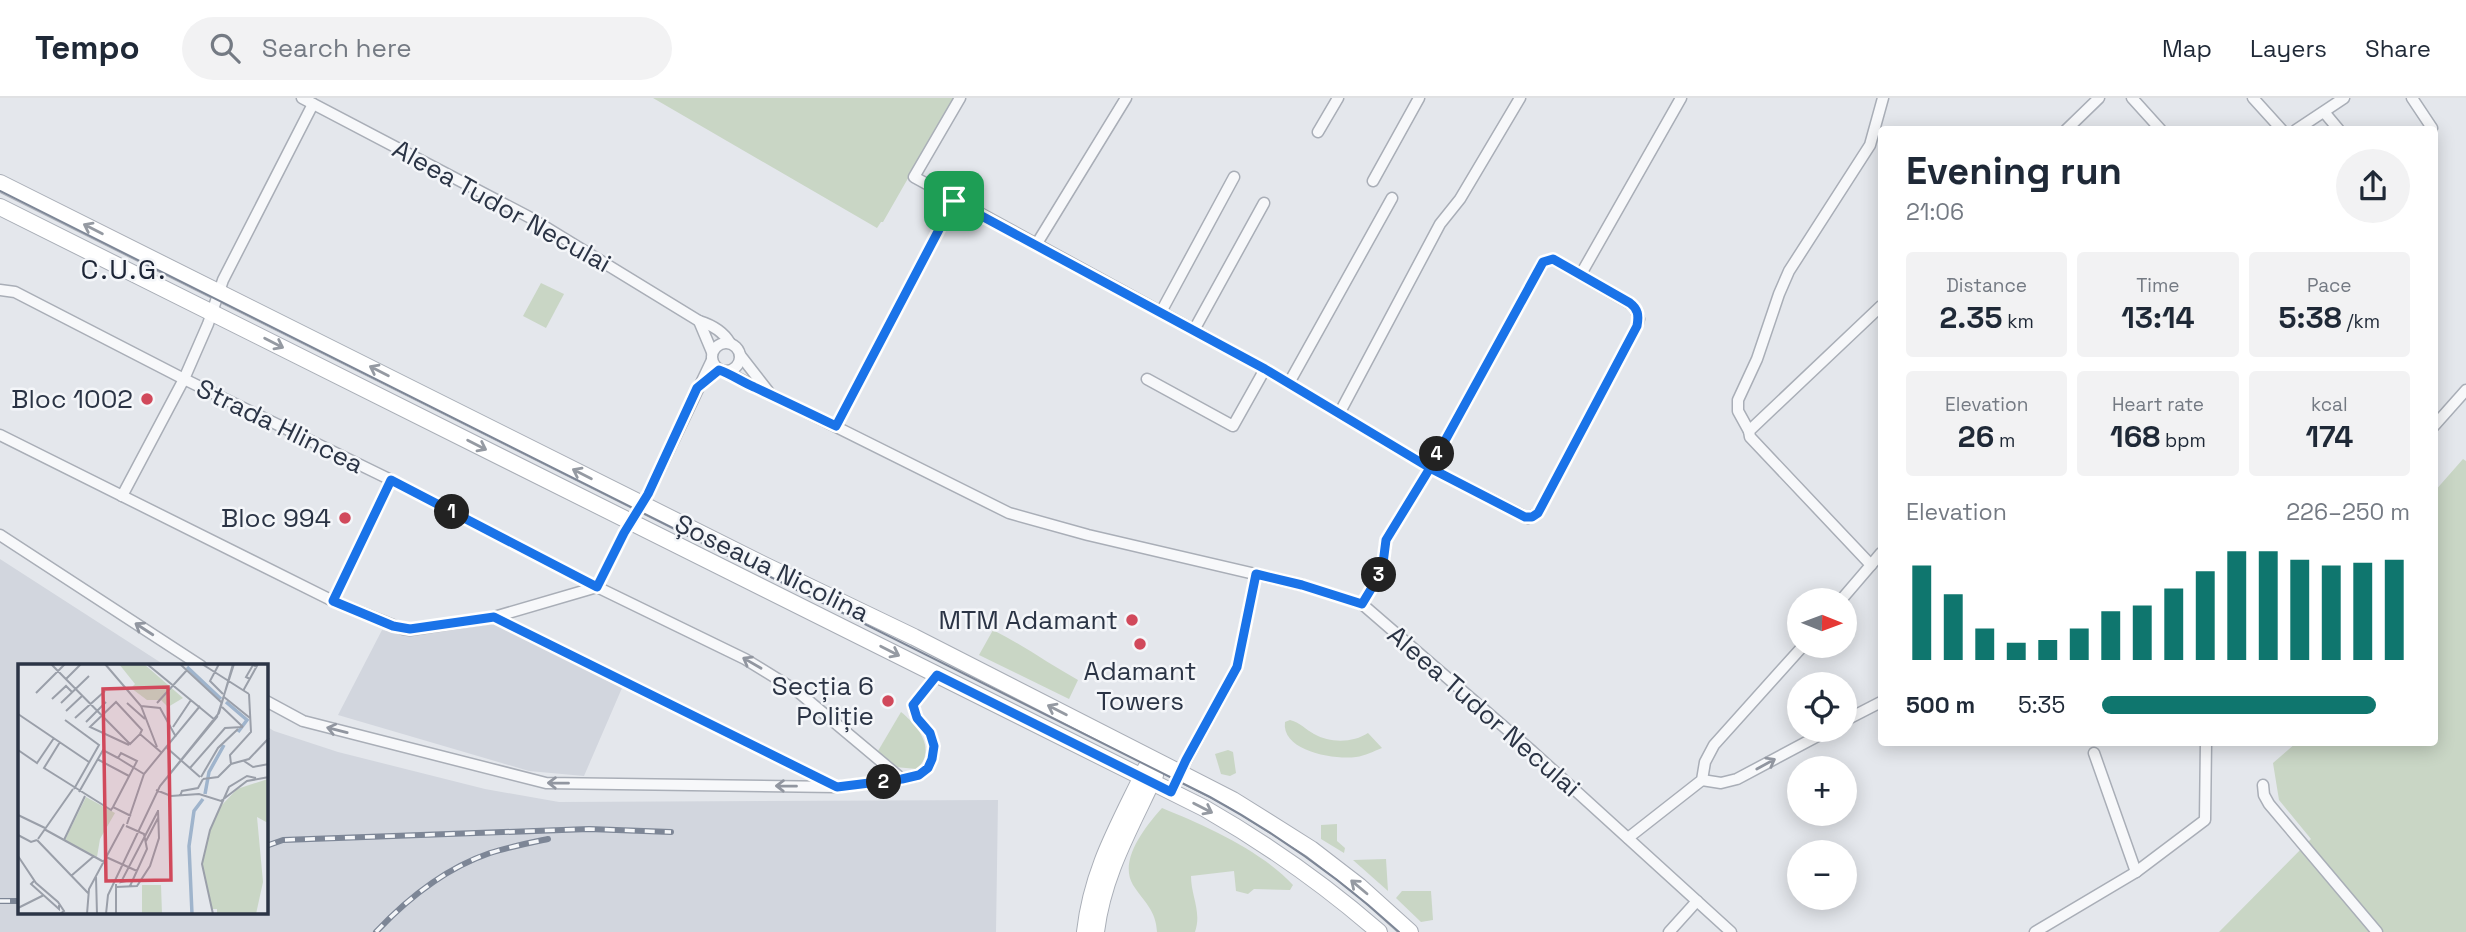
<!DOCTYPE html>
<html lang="en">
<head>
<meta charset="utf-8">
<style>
	:root { --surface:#fff; --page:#f2f2f3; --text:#1f2937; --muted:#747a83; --line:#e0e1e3; --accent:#0f766e }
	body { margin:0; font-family:"Space Grotesk",sans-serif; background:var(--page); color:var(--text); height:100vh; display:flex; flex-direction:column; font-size:26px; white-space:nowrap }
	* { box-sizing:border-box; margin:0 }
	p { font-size:23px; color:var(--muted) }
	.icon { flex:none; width:38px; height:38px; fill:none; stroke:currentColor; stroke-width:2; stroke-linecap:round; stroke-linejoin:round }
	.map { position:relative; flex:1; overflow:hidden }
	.sheet { position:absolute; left:1878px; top:28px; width:560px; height:620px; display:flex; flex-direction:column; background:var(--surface); border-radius:7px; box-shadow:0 4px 18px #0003 }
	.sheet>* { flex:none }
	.needle { width:46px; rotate:91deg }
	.buttons { position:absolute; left:1787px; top:490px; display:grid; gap:14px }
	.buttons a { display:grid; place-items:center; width:70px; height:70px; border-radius:50%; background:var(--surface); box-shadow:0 4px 18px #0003; font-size:35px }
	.pin { position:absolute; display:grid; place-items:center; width:60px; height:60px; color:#fff; margin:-30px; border-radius:14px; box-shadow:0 4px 10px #0006 }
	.km { position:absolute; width:35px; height:35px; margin:-18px; border-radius:50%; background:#222; color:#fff; font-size:19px; line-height:35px; text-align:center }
	.round { display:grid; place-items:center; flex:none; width:74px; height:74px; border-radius:37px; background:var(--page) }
	.head { display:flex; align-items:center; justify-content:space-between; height:119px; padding:0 28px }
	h1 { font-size:38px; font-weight:700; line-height:52px }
	.metrics { display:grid; grid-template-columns:repeat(3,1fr); gap:10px; height:119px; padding:7px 28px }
	.metrics div { display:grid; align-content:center; border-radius:7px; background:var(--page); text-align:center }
	.metrics b { font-size:30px; font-weight:700 }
	.metrics small { font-size:19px; font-weight:400 }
	.metrics p { font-size:19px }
	.chart { height:196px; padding:14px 28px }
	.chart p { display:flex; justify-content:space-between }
	.chart svg { width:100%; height:126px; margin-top:7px; stroke:var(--accent); stroke-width:6 }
	ul { padding:0 28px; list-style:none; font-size:23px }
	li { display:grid; grid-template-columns:112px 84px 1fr; align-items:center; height:52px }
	li i { height:18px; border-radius:9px; background:var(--accent) }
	header { display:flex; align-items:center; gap:42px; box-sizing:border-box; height:98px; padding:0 35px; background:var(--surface); border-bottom:2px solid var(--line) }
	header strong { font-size:33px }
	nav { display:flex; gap:38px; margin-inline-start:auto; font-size:24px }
	.search { width:490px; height:63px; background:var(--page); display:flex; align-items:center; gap:18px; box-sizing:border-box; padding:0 24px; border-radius:38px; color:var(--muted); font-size:26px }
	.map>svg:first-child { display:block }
	.built { fill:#d2d6de }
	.green { fill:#c9d6c5 }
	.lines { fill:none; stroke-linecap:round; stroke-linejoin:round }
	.street-casing { stroke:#a9aeb7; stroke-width:13 }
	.secondary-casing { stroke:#a9aeb7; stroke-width:18 }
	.street { stroke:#f7f8fa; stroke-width:10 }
	.secondary { stroke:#fff; stroke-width:16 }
	.tram { stroke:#7d8696; stroke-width:2 }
	.rail-casing { stroke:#7d8696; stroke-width:6 }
	.rail { stroke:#f4f6f9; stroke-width:3.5; stroke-dasharray:10; stroke-linecap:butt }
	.oneway { stroke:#959aa2 }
	.oneway2 { stroke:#9196a0 }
	.route-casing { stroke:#fff; stroke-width:14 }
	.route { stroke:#1a73e8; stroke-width:9 }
	.poi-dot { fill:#d1495b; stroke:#f4f6f9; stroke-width:2.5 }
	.labels { text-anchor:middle; stroke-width:5; stroke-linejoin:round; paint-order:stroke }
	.street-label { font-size:26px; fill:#2b3445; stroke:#f4f6f9 }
	.poi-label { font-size:26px; fill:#2b3445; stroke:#f4f6f9; text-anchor:end }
	.neighbourhood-label { font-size:28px; letter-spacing:2px; fill:#1d2536; stroke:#f4f6f9 }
	.inset-river { fill:none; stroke:#9fb4cc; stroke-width:3.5 }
	.inset-road { fill:none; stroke:#9a9fa9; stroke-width:2 }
	.view { fill:#d1495b; fill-opacity:0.15; stroke:#d1495b; stroke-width:3.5 }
	.inset-edge { fill:none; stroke:#2b3445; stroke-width:3.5 }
</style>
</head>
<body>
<header>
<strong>Tempo</strong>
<div class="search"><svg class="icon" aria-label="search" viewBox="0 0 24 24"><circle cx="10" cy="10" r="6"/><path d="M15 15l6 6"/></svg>Search here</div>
<nav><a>Map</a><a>Layers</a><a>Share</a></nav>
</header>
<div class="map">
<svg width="2466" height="834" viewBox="0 0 2466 834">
	<rect width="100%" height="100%" fill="#e4e7ec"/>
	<g class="built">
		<polygon points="0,461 166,568 19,568 19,815 266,815 266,628 274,633 338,654 485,691 559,704 998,702 996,834 0,834"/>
		<polygon points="493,525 622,590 584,678 529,673 338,617 382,532 410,537"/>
	</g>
	<g class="green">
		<polygon points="653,0 954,0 883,124 881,124 877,130"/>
		<polygon points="541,185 564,196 546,230 523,218"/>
		<polygon points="2463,361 2466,363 2466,834 2219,834 2311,741 2279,702 2273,665 2297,644 2434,644 2434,394"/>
		<path d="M993 532C1023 547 1049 566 1078 582L1069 601 979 557Z"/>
		<path d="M901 614C918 628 937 651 917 671L895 669 878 653Z"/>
		<path d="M1290 622C1301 625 1305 631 1314 636 1330 645 1353 645 1368 635L1382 650C1374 653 1365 658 1356 659 1334 662 1281 653 1285 624Z"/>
		<polygon points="1228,652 1233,654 1236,675 1230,678 1221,676 1215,656"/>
		<path d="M1162 710C1204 727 1262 753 1293 787L1290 792 1254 791 1248 796 1236 793 1234 773 1191 778C1191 798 1202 814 1195 834H1157C1156 812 1144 804 1133 787 1118 762 1146 728 1162 710Z"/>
		<polygon points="1337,726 1337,743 1345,750 1344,755 1321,741 1321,727"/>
		<polygon points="1386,761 1388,793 1353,762"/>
		<polygon points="1402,793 1431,793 1433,822 1421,824 1396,800"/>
	</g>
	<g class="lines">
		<g class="street-casing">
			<g id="street">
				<path d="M302 0 529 119 699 223C712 227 723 233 730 245"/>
				<polyline points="960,0 914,79 1265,271 1430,370 1528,420 1538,415 1637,228 1639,221 1634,208 1553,161 1543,164 1430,370 1386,442 1382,473 1362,506"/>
				<polyline points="2132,0 2161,32"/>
				<polyline points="2253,0 2282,32"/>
				<polyline points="2412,0 2432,30"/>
				<polyline points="2324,14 2339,32"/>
				<polyline points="2066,32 2099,0"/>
				<polyline points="2296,32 2344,0"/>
				<polyline points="1318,34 1338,0"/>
				<polyline points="1373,83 1419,0"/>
				<polyline points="1036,147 1126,0"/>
				<polyline points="1581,176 1681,0"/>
				<polyline points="0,192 15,194 184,281 391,382 597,489 745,561 797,593 902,681"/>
				<polyline points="1161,214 1234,79"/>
				<polyline points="699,223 712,254"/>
				<polyline points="1194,232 1264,105"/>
				<circle cx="726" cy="259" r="14"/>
				<polyline points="740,257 768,293"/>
				<polyline points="726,274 1009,415 1088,437 1302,487 1362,506 1532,653 1731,834"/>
				<polyline points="1147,281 1233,328 1265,271"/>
				<polyline points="1289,285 1392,100"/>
				<polyline points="1339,316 1440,126 1460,101 1520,0"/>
				<polyline points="836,328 954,103"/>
				<polyline points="2434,328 2466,292"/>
				<polyline points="1749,333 1738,313 1738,302 1757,261 1779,196 1789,173 1870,47 1883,0"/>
				<polyline points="0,337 333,503 403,531 410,532 494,519 597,489 624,435 648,396 712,262"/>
				<polyline points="122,398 184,281 208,226 223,182 313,6"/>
				<polyline points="0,437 201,568"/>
				<polyline points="1871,467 1881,455"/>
				<polyline points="1841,502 1871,467 1750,339 1749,333 1881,208"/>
				<polyline points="333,503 391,382"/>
				<polyline points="494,519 833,687"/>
				<polyline points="266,603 303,623 546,685 837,689 902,681 919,677 928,670 932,661 934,648 930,635 917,620 913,607 937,577"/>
				<polyline points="1844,623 1881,604"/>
				<polyline points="2094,655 2136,774"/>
				<polyline points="1702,682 1721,685 1737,681 1829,632"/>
				<polyline points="2263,687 2264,697 2269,706 2377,834"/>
				<polyline points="1171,694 1187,661 1237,569 1256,476"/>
				<polyline points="1628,740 1702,682 1705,664 1714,647 1803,548"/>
				<polyline points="1669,834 1697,803"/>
				<polyline points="2035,834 2136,774 2205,722 2206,644"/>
			</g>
		</g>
		<g class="secondary-casing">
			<g id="secondary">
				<polyline points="0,85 764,467 914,539 1233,702 1311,751 1359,788 1410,834"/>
				<path d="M0 109 1204 710C1267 746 1324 786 1379 834"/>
				<path d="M1085 834C1092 771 1119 727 1146 670"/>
				<path d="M1096 834C1103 776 1131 729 1155 677"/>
			</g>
		</g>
		<use href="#street" class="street"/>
		<use href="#secondary" class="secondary"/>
		<path class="tram" d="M0 93 1210 699C1279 737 1341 781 1399 834"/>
		<g class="rail-casing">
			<g id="rail">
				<polyline points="266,748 283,742 589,731 671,734"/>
				<polyline points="0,803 19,803"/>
				<path d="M376 834C407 801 446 770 490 755 509 749 529 745 548 741"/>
			</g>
		</g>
		<use href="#rail" class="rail"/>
	</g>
	<defs><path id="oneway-shaft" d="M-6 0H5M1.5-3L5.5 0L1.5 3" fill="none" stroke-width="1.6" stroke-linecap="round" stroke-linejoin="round" transform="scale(1.75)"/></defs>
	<g class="oneway">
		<use href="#oneway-shaft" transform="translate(93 131) rotate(-153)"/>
		<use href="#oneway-shaft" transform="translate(274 245) rotate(27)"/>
		<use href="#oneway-shaft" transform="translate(379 273) rotate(-153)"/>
		<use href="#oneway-shaft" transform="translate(477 347) rotate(27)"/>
		<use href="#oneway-shaft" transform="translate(582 376) rotate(-153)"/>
		<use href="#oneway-shaft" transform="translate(890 553) rotate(27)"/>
		<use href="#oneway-shaft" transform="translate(1057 612) rotate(-153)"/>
		<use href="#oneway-shaft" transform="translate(1203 710) rotate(27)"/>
		<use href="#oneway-shaft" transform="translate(1359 789) rotate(-140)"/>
	</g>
	<g class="oneway2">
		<use href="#oneway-shaft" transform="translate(144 531) rotate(-147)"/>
		<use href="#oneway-shaft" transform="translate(752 565) rotate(-150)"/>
		<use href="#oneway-shaft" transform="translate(337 632) rotate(-166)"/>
		<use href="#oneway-shaft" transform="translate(1766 666) rotate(-29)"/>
		<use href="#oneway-shaft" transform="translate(558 685) rotate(-179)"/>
		<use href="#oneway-shaft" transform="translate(786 688) rotate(-179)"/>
	</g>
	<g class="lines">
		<g class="route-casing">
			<path id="route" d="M954 103 836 328C809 315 782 302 754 289 742 284 731 276 719 272L697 290 648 396 624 435 597 489 391 382 333 503 393 528 410 531 494 519 837 689 902 681 919 677 928 670 932 661 934 648 930 635 917 620 913 607 937 577 1171 694 1186 662 1237 569 1256 476 1302 487 1362 506 1382 473 1386 442 1430 370 1525 419H1532L1538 415 1637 228C1639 217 1638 211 1630 205L1553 161 1543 164 1430 370 1265 271 954 103"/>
		</g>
		<use href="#route" class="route"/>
	</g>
	<g class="poi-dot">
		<circle cx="147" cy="301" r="7"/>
		<circle cx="345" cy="420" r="7"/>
		<circle cx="1132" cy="522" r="7"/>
		<circle cx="1140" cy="546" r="7"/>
		<circle cx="888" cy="603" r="7"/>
	</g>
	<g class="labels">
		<g class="street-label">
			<text transform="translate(502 108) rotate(29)" y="9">Aleea Tudor Neculai</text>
			<text transform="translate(280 328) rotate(26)" y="9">Strada Hlincea</text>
			<text transform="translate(772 470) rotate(26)" y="9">Șoseaua Nicolina</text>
			<text transform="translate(1484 613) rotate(41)" y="9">Aleea Tudor Neculai</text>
		</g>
		<g class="poi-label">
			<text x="133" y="310">Bloc 1002</text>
			<text x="331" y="429">Bloc 994</text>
			<text x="1118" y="531">MTM Adamant</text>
			<text x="1140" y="582" text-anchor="middle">Adamant<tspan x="1140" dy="30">Towers</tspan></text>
			<text x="874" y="597">Secția 6<tspan x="874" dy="30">Poliție</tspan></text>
		</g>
		<g class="neighbourhood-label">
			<text x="124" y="181">C.U.G.</text>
		</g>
	</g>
	<g transform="translate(18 566)">
		<rect width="250" height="250" fill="#e4e7ec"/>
		<path d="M101 0H126L165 34 150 43 143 36H129L113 24 117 20ZM250 115V159L239 153 245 218 238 250H199V245H194L184 200 192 166 203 142 219 125ZM68 133 97 149 82 175 79 193 47 176ZM124 221H143L144 250H124Z" fill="#c9d6c5"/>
		<path class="inset-river" d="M169 3 203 35M208 38 229 56 220 68M187 130 191 108 206 81M174 250 171 182 176 147 185 135"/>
		<path class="inset-road" d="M33 0 112 80 122 70 144 89M87 0 123 42 139 83M129 0 197 56M162 0 203 38M184 0 231 30M201 0 192 17 205 30M48 15 63 0M232 15 228 13 235 1 239 3M225 27 240 0M18 29 47 0M206 33 232 54M34 35 48 22 54 28M43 39 71 12M109 39 127 55M139 39 169 6M123 42 142 44 158 73M204 43 225 63M48 47 64 32M0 50 71 98M57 54 87 27M47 56 81 81 56 125M68 58 88 38M155 63 173 36M42 78 26 104 93 146 95 143 113 152M111 81 72 63 98 38 124 66 122 70M149 84 182 113M0 86 19 99 36 74M100 94 126 110M79 95 111 112M226 97 235 103 251 100M213 100 212 91 233 68 231 30M172 104 207 64 225 63M183 113 200 84 220 65M185 115 200 113 213 100 231 95 251 74M138 126 153 132 181 130 203 137 229 117 251 113M61 128 85 86 100 94M162 132 164 127 180 124 185 115M95 143 119 97 103 89 100 94M0 151 27 164M109 160 126 110 182 42M108 162 126 170 129 185 112 222M26 165 86 198M0 171 13 178 19 176M20 175 55 125M19 176 70 229M46 176 67 132M128 177 140 154M0 192 18 219 40 238 46 247 42 250M88 193 119 207M53 212 76 192M78 213 79 250M17 216 13 220 41 245V241M108 217 103 218 140 147M98 220V250M98 223 119 222 132 202 141 174 140 146M0 244 26 231M69 250 71 225 106 160M88 250 90 231 142 122 199 53 216 0M88 250 90 231 142 122 201 49 215 0M195 250 184 200 192 166 211 123 229 112 238 114"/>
		<path class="view" d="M150 23 153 216 88 217 85 25Z"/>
		<rect width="250" height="250" class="inset-edge"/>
	</g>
</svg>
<div class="buttons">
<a><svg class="needle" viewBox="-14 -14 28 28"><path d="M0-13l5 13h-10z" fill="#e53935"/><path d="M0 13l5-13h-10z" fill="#747a83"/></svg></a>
<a><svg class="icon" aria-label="locate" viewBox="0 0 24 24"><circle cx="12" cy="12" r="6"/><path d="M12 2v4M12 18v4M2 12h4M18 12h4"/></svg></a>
<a>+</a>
<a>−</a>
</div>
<div class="pin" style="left:954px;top:103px;background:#1e9e55"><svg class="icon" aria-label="arrive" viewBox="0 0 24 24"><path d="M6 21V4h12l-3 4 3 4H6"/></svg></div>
<b class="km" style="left:452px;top:414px">1</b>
<b class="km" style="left:884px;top:684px">2</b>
<b class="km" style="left:1379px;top:477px">3</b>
<b class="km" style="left:1437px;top:356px">4</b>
<section class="sheet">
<div class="head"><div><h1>Evening run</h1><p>21:06</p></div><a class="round"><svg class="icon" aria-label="share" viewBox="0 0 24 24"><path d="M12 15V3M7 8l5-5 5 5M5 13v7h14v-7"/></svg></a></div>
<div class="metrics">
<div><p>Distance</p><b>2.35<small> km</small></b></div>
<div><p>Time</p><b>13:14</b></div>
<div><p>Pace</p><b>5:38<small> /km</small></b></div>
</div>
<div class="metrics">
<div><p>Elevation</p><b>26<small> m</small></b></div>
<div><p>Heart rate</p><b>168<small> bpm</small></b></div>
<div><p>kcal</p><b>174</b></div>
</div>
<div class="chart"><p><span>Elevation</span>226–250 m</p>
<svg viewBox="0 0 160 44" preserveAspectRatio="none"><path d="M5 44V11M15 44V21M25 44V33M35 44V38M45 44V37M55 44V33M65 44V27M75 44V25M85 44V19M95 44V13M105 44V6M115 44V6M125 44V9M135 44V11M145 44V10M155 44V9"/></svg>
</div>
<ul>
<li><b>500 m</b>5:35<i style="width:89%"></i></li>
</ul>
</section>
</div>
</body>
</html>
